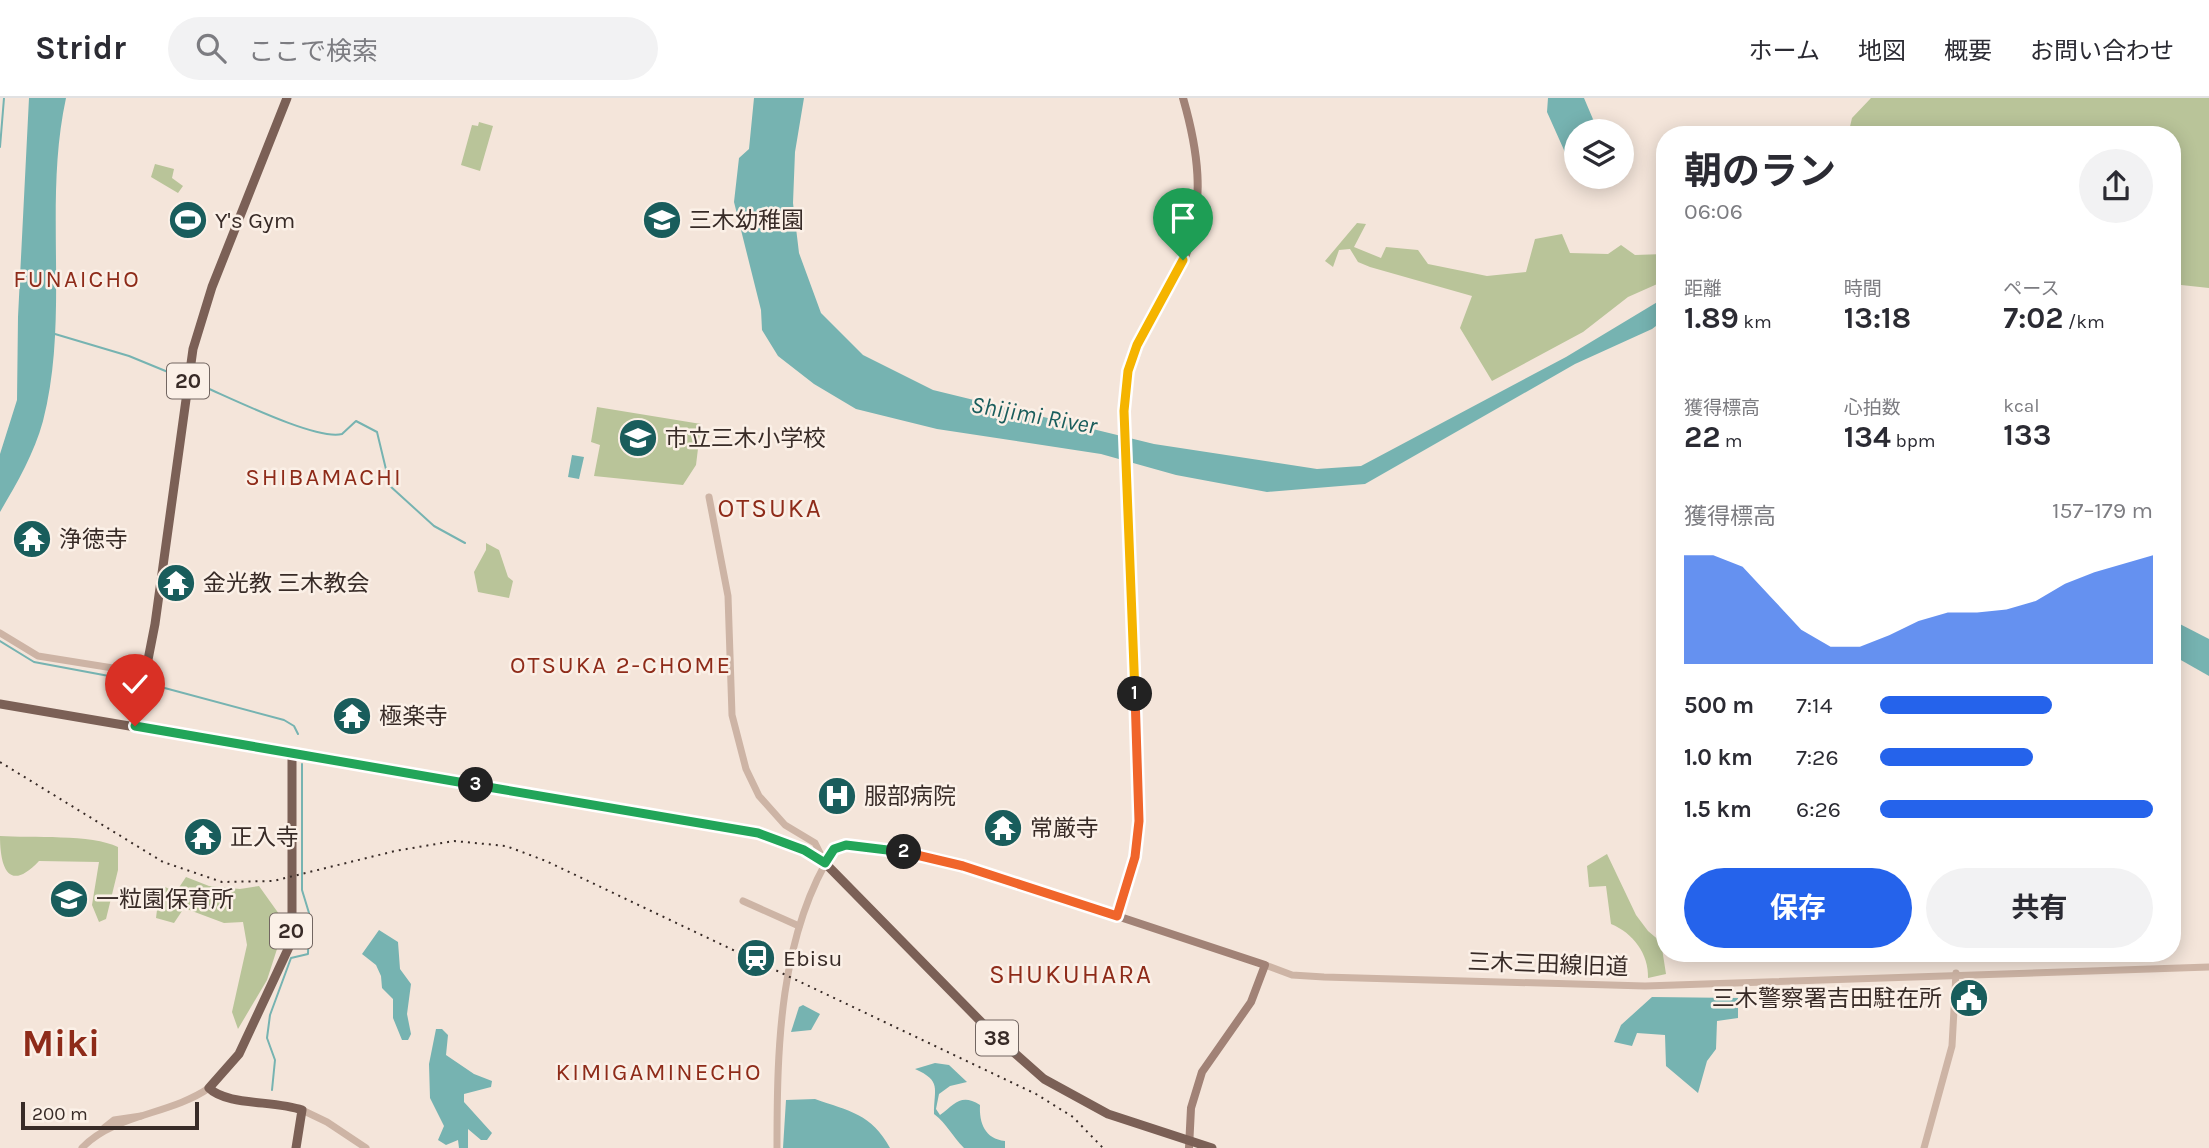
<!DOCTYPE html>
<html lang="ja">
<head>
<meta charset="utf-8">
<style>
	:root { --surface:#fff; --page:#f2f2f3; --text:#2b2b33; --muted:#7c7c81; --line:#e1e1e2; --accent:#2563eb }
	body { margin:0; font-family:Karla,"Noto Sans JP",sans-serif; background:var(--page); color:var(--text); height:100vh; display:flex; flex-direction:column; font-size:26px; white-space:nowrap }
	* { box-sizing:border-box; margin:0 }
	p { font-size:23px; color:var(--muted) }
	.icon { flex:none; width:38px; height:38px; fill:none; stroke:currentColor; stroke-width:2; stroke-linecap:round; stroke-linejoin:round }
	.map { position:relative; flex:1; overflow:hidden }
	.side { position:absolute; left:1656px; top:28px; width:525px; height:836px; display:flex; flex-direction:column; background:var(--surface); border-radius:28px; box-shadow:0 4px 18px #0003 }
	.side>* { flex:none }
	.tools { position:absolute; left:1564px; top:21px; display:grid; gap:14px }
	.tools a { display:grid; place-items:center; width:70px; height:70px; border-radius:50%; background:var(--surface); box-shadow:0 4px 18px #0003; font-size:35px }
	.scale { position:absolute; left:21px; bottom:18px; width:178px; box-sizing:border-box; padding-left:7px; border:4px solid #382b27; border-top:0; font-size:19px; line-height:24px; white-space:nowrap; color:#382b27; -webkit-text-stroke:5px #fbf0e7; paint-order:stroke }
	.pin { position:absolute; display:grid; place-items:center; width:60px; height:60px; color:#fff; margin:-72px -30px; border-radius:50% 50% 50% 0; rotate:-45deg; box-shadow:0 0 7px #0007 }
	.pin .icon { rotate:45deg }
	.km { position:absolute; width:35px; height:35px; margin:-18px; border-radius:50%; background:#222; color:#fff; font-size:19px; line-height:35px; text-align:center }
	.round { display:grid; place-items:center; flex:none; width:74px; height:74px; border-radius:37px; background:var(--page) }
	.overview { display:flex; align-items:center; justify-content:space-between; height:119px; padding:0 28px }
	h1 { font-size:38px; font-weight:700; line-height:52px }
	.stats { display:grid; grid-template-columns:repeat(3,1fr); gap:10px; height:119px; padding:7px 28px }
	.stats div { display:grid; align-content:center }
	.stats b { font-size:30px; font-weight:700 }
	.stats small { font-size:19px; font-weight:400 }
	.stats p { font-size:19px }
	.chart { height:196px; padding:14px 28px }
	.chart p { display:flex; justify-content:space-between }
	.chart svg { width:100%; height:126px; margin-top:7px; fill:var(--accent); opacity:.7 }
	.cta { display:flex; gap:14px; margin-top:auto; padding:14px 28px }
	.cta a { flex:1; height:80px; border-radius:42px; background:var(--accent); color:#fff; font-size:28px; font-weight:700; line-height:80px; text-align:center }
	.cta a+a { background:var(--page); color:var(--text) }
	ul { padding:0 28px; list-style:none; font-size:23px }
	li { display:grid; grid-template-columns:112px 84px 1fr; align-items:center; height:52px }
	li i { height:18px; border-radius:9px; background:var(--accent) }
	header { display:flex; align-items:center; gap:42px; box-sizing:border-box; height:98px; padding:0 35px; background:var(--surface); border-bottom:2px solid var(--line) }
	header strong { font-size:33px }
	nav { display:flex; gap:38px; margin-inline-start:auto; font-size:24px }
	.search { width:490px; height:63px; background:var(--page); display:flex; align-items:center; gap:18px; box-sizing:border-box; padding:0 24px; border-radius:38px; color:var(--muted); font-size:26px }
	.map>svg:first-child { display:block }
	.green { fill:#b9c499 }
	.water { fill:#76b3b1 }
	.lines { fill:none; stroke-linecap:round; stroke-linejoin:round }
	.stream { stroke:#76b3b1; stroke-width:2 }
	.tertiary { stroke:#cdb4a5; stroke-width:7 }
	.secondary { stroke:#a18276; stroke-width:8 }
	.primary { stroke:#7b6056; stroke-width:9 }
	.rail { stroke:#382b27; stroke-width:2; stroke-dasharray:2 5; stroke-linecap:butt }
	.split-1-casing { stroke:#fff; stroke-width:14 }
	.split-2-casing { stroke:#fff; stroke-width:14 }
	.split-3-casing { stroke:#fff; stroke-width:14 }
	.split-4-casing { stroke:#fff; stroke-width:14 }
	.split-1 { stroke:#f5b400; stroke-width:9 }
	.split-2 { stroke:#f0652b; stroke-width:9 }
	.split-3 { stroke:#22a559; stroke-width:9 }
	.split-4 { stroke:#22a559; stroke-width:9 }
	.labels { text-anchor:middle; stroke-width:5; stroke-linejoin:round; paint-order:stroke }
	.shield { fill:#fbf0e7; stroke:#726661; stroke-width:2 }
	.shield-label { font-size:21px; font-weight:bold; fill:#382b27 }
	.poi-label { font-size:23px; fill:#382b27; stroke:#fbf0e7; text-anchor:start }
	.street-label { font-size:23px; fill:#382b27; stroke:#fbf0e7 }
	.neighbourhood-label { font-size:24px; letter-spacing:2px; fill:#8e2b19; stroke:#fbf0e7 }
	.water-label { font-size:24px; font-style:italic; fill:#195d5c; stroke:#fbf0e7 }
	.quarter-label { font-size:26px; letter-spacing:2px; fill:#8e2b19; stroke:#fbf0e7 }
	.town-label { font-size:37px; font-weight:bold; fill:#8e2b19; stroke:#fbf0e7 }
</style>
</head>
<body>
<header>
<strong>Stridr</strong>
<div class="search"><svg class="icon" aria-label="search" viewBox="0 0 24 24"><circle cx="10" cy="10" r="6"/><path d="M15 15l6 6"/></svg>ここで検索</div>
<nav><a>ホーム</a><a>地図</a><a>概要</a><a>お問い合わせ</a></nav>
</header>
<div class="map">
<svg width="2209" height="1050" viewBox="0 0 2209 1050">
	<rect width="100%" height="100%" fill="#f4e5da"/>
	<g class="green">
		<polygon points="1871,0 2209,0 2209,190 2172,186 2172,37 1848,37 1852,20"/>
		<polygon points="479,24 493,28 480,73 461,67 472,27 478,28"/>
		<polygon points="155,66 174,71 172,80 183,88 178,95 151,79"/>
		<polygon points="1357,125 1366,126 1354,149 1381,160 1386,149 1418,152 1428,166 1487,178 1526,174 1535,141 1562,136 1570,155 1608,156 1621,147 1635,157 1664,156 1664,183 1628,199 1583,234 1492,283 1460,230 1472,198 1370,169 1358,164 1350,151 1339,152 1333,169 1325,163"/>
		<polygon points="597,309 701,326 696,367 683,387 594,378 600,347 591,344"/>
		<polygon points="486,445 499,452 508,479 513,483 509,500 478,494 474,474 486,452"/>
		<path d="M0 738C31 740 92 736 118 749V772L106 821 99 824 92 807 99 764 39 763C9 795 0 770 0 738Z"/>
		<path d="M1607 756 1636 817 1648 833 1661 844 1666 876 1648 880C1649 856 1633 835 1611 826L1606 788 1589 789 1587 768Z"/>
		<polygon points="186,779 209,788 240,791 259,788 279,816 273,841 277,851 267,882 238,931 232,914 247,847 243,824 224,825 184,810 174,825 156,820 159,796 165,789 176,794"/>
	</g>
	<g class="water">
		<path d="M29 0H66C43 106 70 218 43 323 34 356 17 385 0 414V356L17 302 18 219Z"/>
		<polygon points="754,0 804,0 795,54 793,105 799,155 821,215 863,257 933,292 1154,346 1317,371 1361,368 1566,259 1664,200 1664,222 1652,231 1575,266 1365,386 1267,394 1176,377 1101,356 937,331 856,311 814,286 778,258 762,232 761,212 734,104 739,60 749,51"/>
		<polygon points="1548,0 1584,0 1598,33 1577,33 1577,64 1568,61 1547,14"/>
		<polygon points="572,357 584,359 579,381 568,379"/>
		<polygon points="2172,522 2209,541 2209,578 2172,557"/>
		<polygon points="379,832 398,844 400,871 411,886 407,916 411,936 408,942 402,942 393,920 393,901 382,890 381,878 376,867 362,856"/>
		<polygon points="1652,899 1738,900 1738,920 1717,923 1716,951 1707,963 1698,995 1666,968 1665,937 1637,935 1632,948 1614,944 1621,927"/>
		<polygon points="803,907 820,916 811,932 791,934 799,909"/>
		<polygon points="436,931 442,931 448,937 446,957 474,976 492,983 491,989 464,996 464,1004 492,1035 487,1042 481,1042 468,1031 468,1050 459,1050 458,1042 446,1047 438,1042 444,1028 430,1000 429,966"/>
		<path d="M935 965 949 967 967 984 950 988 939 996 936 1011 940 1017C955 1006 961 995 980 1007 979 1025 985 1041 1005 1043V1050H964C952 1038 947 1026 934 1016 934 990 942 983 915 971Z"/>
		<path d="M815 1001C849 1013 872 1016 890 1050H783L786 1002Z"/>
	</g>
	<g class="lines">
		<g class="stream">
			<polyline points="0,49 4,0"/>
			<polyline points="55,236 129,258 185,281"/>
			<path d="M193 284C223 296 315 343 342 336L356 323 377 334 390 388 434 428 465 445"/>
			<polyline points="0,543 34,564 141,584"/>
			<polyline points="146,585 284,622 294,628 298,636"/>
			<polyline points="272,992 275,962 267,940 270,917 291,860 308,856 309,815 302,792 302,666"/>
		</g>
		<g class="tertiary">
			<polyline points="709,399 728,498 732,617 746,671 759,698 785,727 815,745 825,765"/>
			<polyline points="0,535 38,558 144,575"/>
			<polyline points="743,803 799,828"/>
			<polyline points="1265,867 1292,877 1324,879 1645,888 2209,869"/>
			<polyline points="302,1012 327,1024 366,1050"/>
			<polyline points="104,1030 114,1022 141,1018"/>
			<path d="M82 1050C114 1016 170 1017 209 990"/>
			<path d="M777 1050C777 950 779 837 834 751L846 747 938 761 1117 818"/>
			<polyline points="1924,1050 1952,948 1956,875"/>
		</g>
		<path class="secondary" d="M1183 0C1198 52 1205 101 1187 154 1173 194 1142 228 1129 270 1125 283 1126 299 1124 313L1139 723 1134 759 1117 818 1265 867 1251 904 1202 974 1191 1010 1189 1050"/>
		<g class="primary">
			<polyline points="0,606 758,735 782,742 825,765 993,936 1044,981 1108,1016 1212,1050"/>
			<polyline points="135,628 155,526 193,251 212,189 287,0"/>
			<path d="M292 654V832L289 849 239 956 209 990C227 1008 275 1002 302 1012L296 1050"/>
		</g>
		<polyline class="rail" points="0,664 163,764 222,784 273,783 395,753 454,743 506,748 546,763 1036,996 1073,1019 1103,1050"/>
	</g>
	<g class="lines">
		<g class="split-1-casing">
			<polyline id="split-1" points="1135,596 1124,313 1128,273 1137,247 1183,162"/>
		</g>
		<g class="split-2-casing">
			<polyline id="split-2" points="904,754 963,768 1117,818 1135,759 1139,723 1135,596"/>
		</g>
		<g class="split-3-casing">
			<polyline id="split-3" points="476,687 758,735 804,752 825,765 834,751 846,747 904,754"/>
		</g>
		<g class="split-4-casing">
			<polyline id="split-4" points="135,628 476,687"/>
		</g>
		<use href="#split-1" class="split-1"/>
		<use href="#split-2" class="split-2"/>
		<use href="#split-3" class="split-3"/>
		<use href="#split-4" class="split-4"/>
	</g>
	<defs>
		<g id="stadium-disc" transform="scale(2.0125)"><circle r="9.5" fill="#195d5c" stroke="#fbf0e7"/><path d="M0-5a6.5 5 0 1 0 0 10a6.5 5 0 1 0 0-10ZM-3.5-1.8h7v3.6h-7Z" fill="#fff"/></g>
		<g id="school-disc" transform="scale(2.0125)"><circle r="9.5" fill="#195d5c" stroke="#fbf0e7"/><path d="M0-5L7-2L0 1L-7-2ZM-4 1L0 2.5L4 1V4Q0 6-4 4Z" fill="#fff"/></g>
		<g id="temple-disc" transform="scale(2.0125)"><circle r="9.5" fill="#195d5c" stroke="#fbf0e7"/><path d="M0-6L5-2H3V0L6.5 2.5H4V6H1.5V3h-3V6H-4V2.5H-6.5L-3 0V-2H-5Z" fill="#fff"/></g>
		<g id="hospital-disc" transform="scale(2.0125)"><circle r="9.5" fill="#195d5c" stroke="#fbf0e7"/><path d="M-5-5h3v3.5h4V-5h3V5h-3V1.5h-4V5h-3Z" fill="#fff"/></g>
		<g id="station-disc" transform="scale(2.0125)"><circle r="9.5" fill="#195d5c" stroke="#fbf0e7"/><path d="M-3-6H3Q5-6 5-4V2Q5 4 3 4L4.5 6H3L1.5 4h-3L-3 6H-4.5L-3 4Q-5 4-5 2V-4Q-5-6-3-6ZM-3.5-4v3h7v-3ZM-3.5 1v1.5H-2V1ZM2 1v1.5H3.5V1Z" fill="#fff"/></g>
		<g id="civic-disc" transform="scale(2.0125)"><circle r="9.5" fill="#195d5c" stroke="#fbf0e7"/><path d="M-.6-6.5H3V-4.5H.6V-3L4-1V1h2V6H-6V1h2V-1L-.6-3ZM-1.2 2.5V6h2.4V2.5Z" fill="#fff"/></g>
	</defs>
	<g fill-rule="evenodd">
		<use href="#stadium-disc" x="188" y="122"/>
		<use href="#school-disc" x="662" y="122"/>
		<use href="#school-disc" x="638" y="340"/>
		<use href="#temple-disc" x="32" y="441"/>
		<use href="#temple-disc" x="176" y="485"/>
		<use href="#temple-disc" x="352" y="618"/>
		<use href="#hospital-disc" x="837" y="698"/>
		<use href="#temple-disc" x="1003" y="730"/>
		<use href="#temple-disc" x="203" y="739"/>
		<use href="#school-disc" x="69" y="801"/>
		<use href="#station-disc" x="756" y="860"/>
		<use href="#civic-disc" x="1969" y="900"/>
	</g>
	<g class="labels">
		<g class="shield">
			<rect x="167" y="265.5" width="42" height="35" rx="5"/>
			<rect x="270" y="815.5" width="42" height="35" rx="5"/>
			<rect x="976" y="922.5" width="42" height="35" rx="5"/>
		</g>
		<g class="shield-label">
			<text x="188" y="290">20</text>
			<text x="291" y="840">20</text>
			<text x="997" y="947">38</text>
		</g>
		<g class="poi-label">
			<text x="215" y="130">Y's Gym</text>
			<text x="689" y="130">三木幼稚園</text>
			<text x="665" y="348">市立三木小学校</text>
			<text x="59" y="449">浄徳寺</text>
			<text x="203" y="493">金光教 三木教会</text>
			<text x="379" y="626">極楽寺</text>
			<text x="864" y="706">服部病院</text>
			<text x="1030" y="738">常厳寺</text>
			<text x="230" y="747">正入寺</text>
			<text x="96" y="809">一粒園保育所</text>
			<text x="783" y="868">Ebisu</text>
			<text x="1942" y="908" text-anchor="end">三木警察署吉田駐在所</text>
		</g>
		<g class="street-label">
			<text transform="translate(1548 866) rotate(2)" y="8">三木三田線旧道</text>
		</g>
		<g class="neighbourhood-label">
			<text x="77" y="189">FUNAICHO</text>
			<text x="324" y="387">SHIBAMACHI</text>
			<text x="621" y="575">OTSUKA 2-CHOME</text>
			<text x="659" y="982">KIMIGAMINECHO</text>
		</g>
		<g class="water-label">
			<text transform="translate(1034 317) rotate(10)" y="8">Shijimi River</text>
		</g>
		<g class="quarter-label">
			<text x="770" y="419">OTSUKA</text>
			<text x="1071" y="885">SHUKUHARA</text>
		</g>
		<g class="town-label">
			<text x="61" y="958">Miki</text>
		</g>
	</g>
</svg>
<div class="tools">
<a><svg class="icon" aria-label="layers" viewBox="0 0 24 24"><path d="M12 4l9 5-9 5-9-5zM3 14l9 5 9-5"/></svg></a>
</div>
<div class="scale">200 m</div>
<div class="pin" style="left:1183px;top:162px;background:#1e9e55"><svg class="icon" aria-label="arrive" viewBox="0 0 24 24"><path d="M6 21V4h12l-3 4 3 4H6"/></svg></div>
<div class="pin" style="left:135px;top:628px;background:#d93025"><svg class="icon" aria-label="check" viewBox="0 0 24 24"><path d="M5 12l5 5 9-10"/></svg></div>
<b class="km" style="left:1135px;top:596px">1</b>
<b class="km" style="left:904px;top:754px">2</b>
<b class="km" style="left:476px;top:687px">3</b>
<section class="side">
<div class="overview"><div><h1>朝のラン</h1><p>06:06</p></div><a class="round"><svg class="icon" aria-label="share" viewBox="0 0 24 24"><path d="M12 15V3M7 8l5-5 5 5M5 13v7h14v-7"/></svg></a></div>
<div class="stats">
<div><p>距離</p><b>1.89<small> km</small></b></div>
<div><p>時間</p><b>13:18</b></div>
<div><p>ペース</p><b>7:02<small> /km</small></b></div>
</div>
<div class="stats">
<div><p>獲得標高</p><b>22<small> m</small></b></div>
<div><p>心拍数</p><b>134<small> bpm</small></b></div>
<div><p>kcal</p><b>133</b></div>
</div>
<div class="chart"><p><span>獲得標高</span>157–179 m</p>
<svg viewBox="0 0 160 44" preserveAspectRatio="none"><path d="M0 44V6L10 6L20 10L30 21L40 32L50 38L60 38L70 34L80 29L90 26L100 26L110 25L120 22L130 16L140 12L150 9L160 6V44z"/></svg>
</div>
<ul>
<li><b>500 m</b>7:14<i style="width:63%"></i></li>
<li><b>1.0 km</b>7:26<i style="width:56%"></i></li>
<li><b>1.5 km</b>6:26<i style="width:100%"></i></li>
</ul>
<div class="cta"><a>保存</a><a>共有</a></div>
</section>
</div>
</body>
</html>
